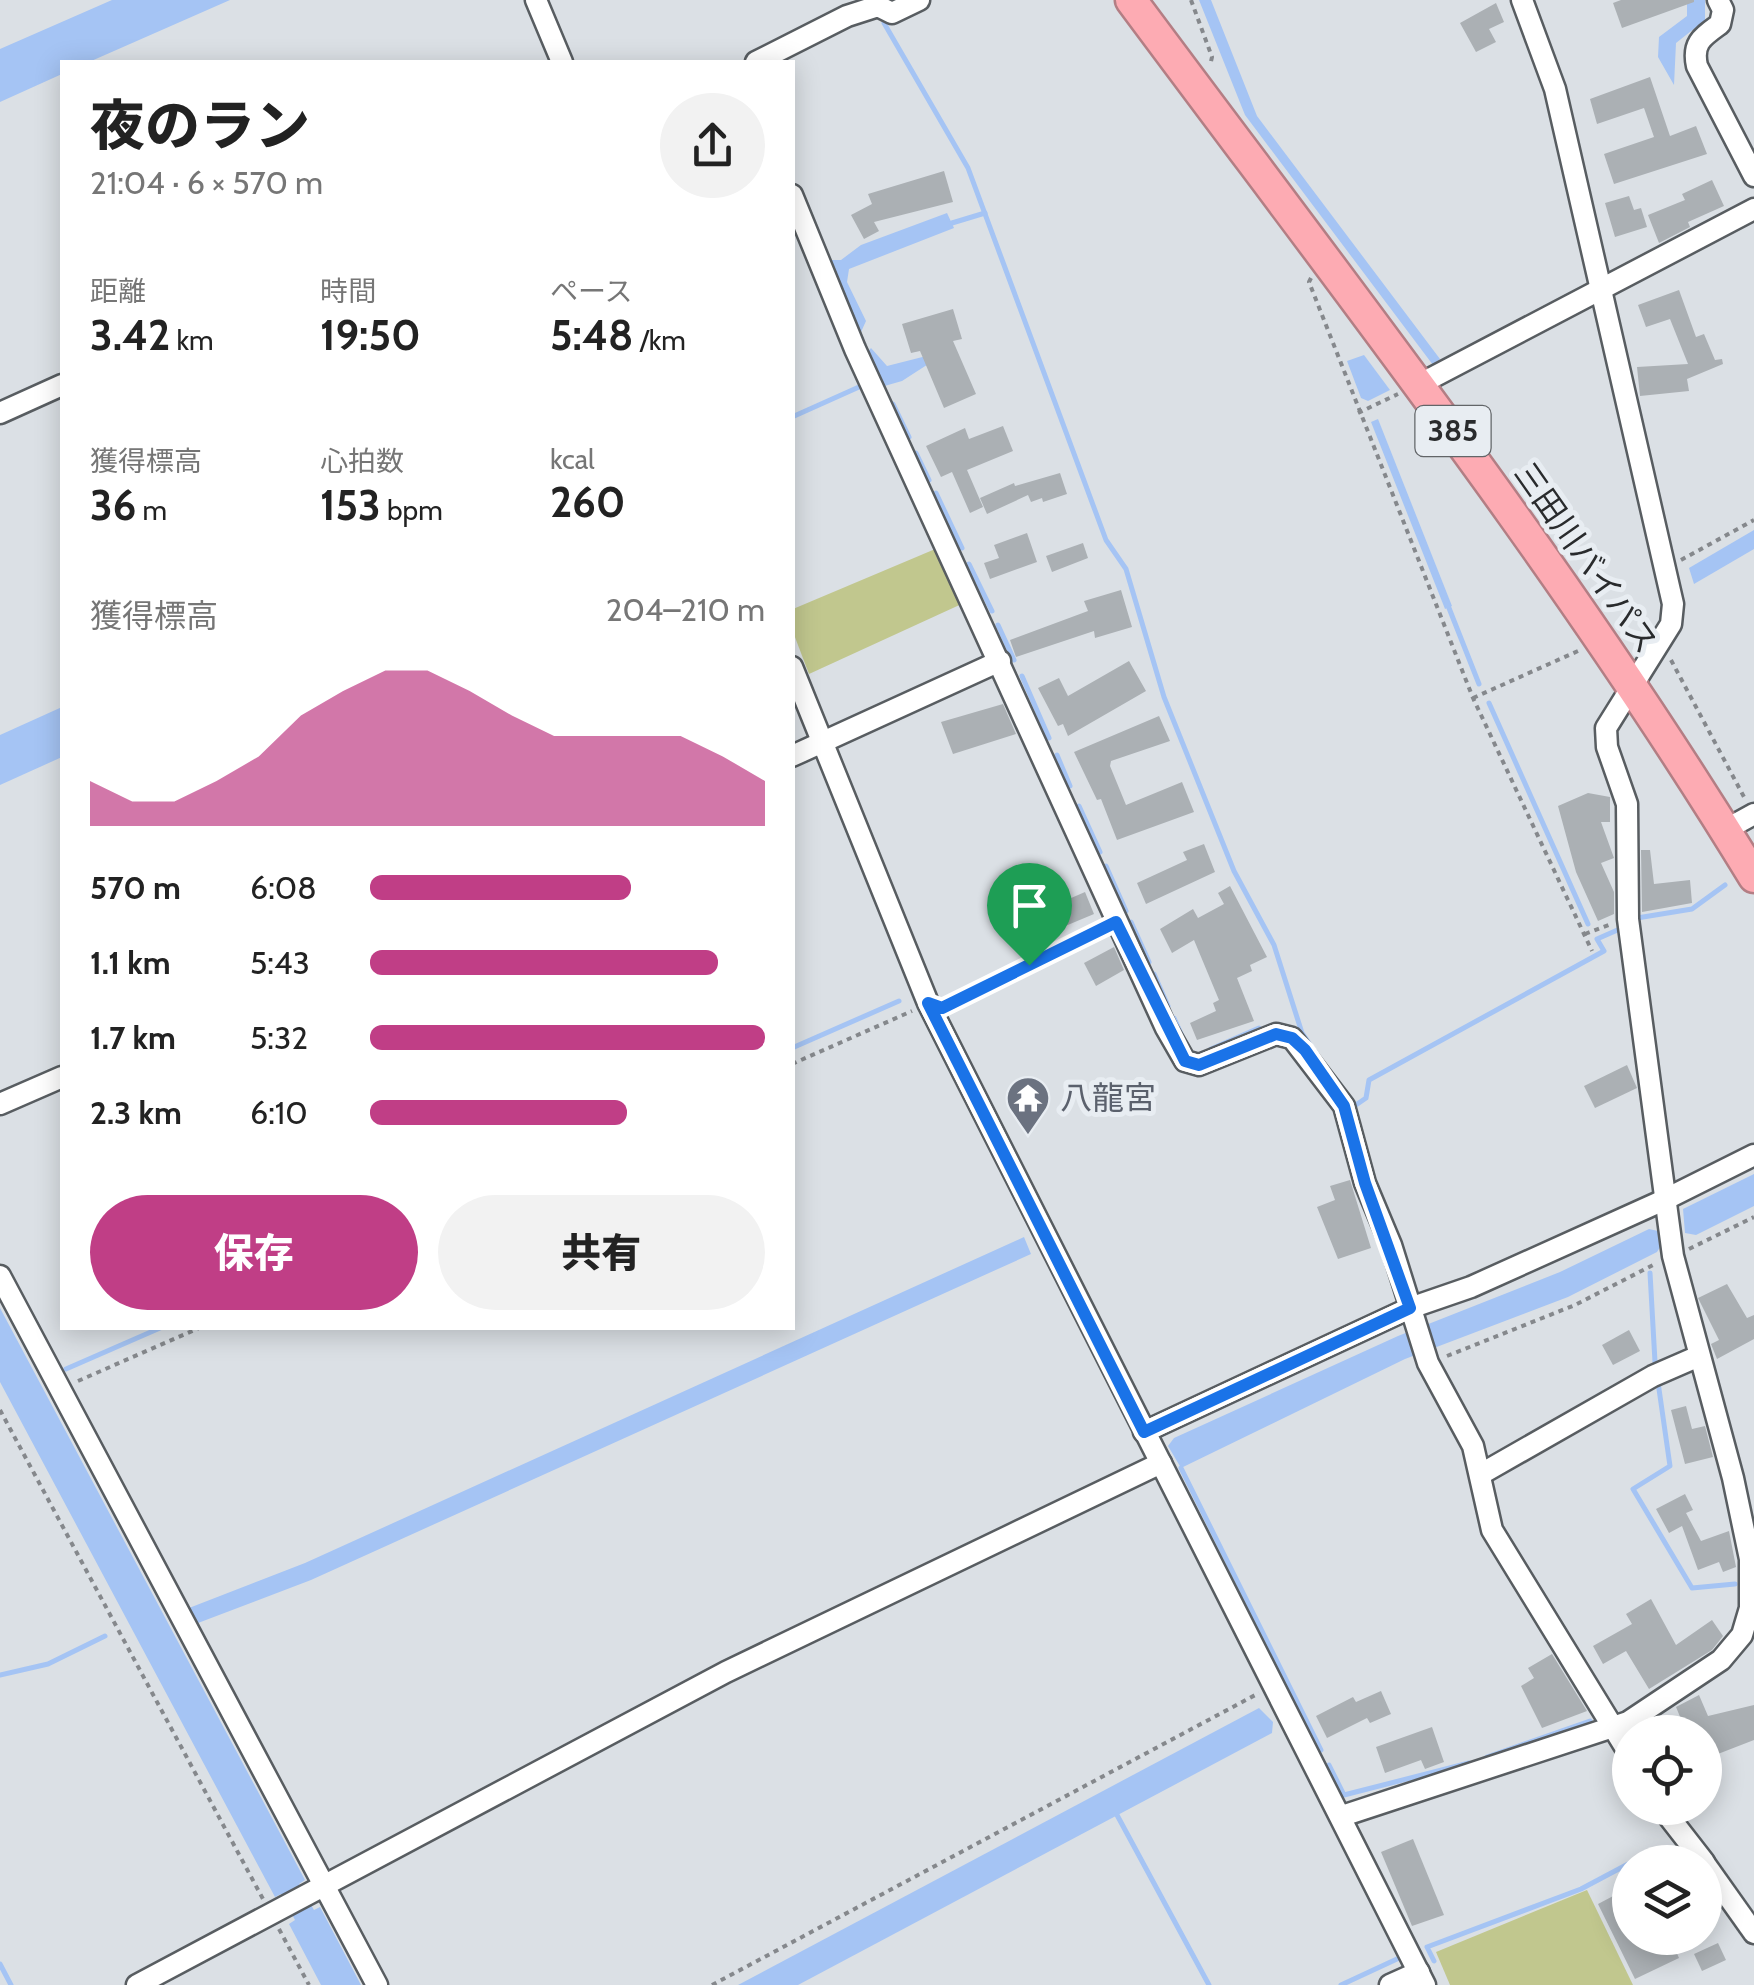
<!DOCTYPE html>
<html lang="ja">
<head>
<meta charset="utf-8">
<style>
	:root { --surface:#fff; --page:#f2f2f2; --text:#222; --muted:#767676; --accent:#c03e86 }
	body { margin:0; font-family:Cabin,"Noto Sans JP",sans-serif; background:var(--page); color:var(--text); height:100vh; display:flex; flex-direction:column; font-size:38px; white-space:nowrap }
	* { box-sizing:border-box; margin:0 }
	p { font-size:32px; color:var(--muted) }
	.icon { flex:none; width:55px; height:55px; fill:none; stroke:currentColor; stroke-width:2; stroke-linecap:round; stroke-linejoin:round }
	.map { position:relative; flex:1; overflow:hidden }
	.details { position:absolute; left:60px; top:60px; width:735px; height:1270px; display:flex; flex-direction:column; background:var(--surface); border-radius:0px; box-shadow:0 5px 25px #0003 }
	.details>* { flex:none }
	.fabs { position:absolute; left:1612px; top:1715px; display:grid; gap:20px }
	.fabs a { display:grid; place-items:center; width:110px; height:110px; border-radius:50%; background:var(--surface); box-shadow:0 5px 25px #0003; font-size:50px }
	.pin { position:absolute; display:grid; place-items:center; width:85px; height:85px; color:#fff; margin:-102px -42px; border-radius:50% 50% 50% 0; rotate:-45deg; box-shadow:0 0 10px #0007 }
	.pin .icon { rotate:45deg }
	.round { display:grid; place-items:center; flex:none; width:105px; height:105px; border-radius:52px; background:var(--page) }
	.summary { display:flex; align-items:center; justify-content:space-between; height:170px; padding:0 30px }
	h1 { font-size:55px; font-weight:800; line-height:75px }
	.metrics { display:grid; grid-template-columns:repeat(3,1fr); gap:15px; height:170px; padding:10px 30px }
	.metrics div { display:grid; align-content:center }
	.metrics b { font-size:42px; font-weight:800 }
	.metrics small { font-size:28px; font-weight:400 }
	.metrics p { font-size:28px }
	.chart { height:280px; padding:20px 30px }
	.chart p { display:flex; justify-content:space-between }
	.chart svg { width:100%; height:180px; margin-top:10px; fill:var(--accent); opacity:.7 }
	.button { display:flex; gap:20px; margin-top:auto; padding:20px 30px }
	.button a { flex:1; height:115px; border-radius:60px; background:var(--accent); color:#fff; font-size:40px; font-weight:800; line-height:115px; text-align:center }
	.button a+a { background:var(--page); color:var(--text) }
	ul { padding:0 30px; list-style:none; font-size:32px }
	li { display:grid; grid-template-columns:160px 120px 1fr; align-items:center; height:75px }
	li i { height:25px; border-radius:12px; background:var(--accent) }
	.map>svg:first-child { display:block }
	.green { fill:#c1c78e }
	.water { fill:#a5c4f4 }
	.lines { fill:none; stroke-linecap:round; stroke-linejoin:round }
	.stream { stroke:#a5c4f4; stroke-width:5 }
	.building { fill:#abb0b4 }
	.minor-casing { stroke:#585d61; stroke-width:25 }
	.highway-casing { stroke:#b37e84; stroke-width:35 }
	.path { stroke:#85888c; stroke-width:4; stroke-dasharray:5 5; stroke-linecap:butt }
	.minor { stroke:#fff; stroke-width:20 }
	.highway { stroke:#fdabb3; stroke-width:30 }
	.route-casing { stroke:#fff; stroke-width:20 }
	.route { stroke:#1a73e8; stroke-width:12 }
	.labels { text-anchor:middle; stroke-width:10; stroke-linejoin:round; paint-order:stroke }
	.shield { fill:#e8edf2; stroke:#626568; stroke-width:2.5 }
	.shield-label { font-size:30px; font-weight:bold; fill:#292b2d }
	.street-label { font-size:32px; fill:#292b2d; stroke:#e8edf2 }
	.worship-label { font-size:32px; fill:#5b616d; stroke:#e8edf2; text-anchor:start }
</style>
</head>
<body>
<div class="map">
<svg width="1754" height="1985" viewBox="0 0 1754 1985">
	<rect width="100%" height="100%" fill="#dbe0e5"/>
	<g class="green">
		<polygon points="940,547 966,602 809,674 793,632 793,609"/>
		<polygon points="1587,1890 1633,1985 1450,1985 1436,1952"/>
	</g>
	<g class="water">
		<polygon points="112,0 230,0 89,62 62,62 62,74 0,102 0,49"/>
		<polygon points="1199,0 1211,0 1257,116 1440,359 1433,365 1245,115"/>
		<polygon points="1687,0 1705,0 1705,20 1676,43 1674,85 1658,57 1659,37 1687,16"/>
		<polygon points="947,213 954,228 849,269 847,282 866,321 861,332 855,332 819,242 830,260 841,260 861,245"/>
		<polygon points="871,348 887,366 950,350 902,381 881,387 867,353"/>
		<polygon points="1364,355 1390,390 1368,401 1361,398 1347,361"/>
		<polygon points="1378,419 1452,606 1445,609 1371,422"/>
		<polygon points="1754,530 1754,549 1694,584 1689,568"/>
		<polygon points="62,707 62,757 0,785 0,735"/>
		<polygon points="1754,1174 1754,1206 1696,1235 1685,1233 1683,1209"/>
		<polygon points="1649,1229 1658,1231 1662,1244 1657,1252 1568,1297 1405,1359 1181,1468 1168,1446 1174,1438 1398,1336 1560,1272"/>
		<polygon points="1024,1237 1031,1254 311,1580 198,1623 189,1608 305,1563"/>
		<polygon points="0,1308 305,1880 299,1884 314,1910 320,1907 361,1985 321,1985 289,1924 295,1920 281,1894 275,1897 0,1382"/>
		<polygon points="1259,1708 1273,1722 1272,1733 798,1985 738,1985"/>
	</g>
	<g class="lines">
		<g class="stream">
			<polyline points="884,23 968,168 1106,540 1126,569 1164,697 1234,871 1274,945 1302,1033 1315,1052"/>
			<polyline points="952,223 985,213"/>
			<polyline points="893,404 909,437"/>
			<polyline points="792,417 859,387"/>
			<polyline points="916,453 929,480"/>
			<polyline points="936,493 962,548"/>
			<polyline points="969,564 992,611"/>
			<polyline points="1447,603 1479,684"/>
			<polyline points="998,625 1014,660"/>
			<polyline points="1022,676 1049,738"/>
			<polyline points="1489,703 1588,924"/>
			<polyline points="1057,755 1070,786"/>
			<polyline points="1079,806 1100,852"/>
			<polyline points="1106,866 1126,911"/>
			<polyline points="1637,918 1692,909 1725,885"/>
			<polyline points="1131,922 1149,962"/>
			<polyline points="1154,974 1168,1006"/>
			<polyline points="1174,1018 1182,1036"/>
			<polyline points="792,1048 899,1001"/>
			<polyline points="1211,1049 1259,1028"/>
			<polyline points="1353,1107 1366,1098 1369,1080 1604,951 1597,939 1622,928"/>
			<polyline points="1650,1273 1655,1362"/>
			<polyline points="66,1369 160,1328"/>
			<polyline points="1658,1382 1670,1466 1633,1489 1692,1588 1735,1584"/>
			<polyline points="1181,1468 1321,1750"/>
			<polyline points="0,1675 48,1664 105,1636"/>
			<polyline points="1487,1757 1590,1721"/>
			<polyline points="1329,1765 1344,1795 1469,1763"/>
			<polyline points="1117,1815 1209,1985"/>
			<polyline points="1631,1862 1644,1856"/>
			<polyline points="1434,1961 1427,1947 1581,1889 1630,1863"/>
			<polyline points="0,1964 11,1985"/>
			<polyline points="1341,1985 1397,1959"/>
		</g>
	</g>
	<g class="building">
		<polygon points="1621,0 1694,0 1694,2 1622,28 1613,3"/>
		<polygon points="1496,3 1504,22 1489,29 1496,42 1476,52 1460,23"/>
		<polygon points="1650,77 1670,136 1696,126 1707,154 1614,184 1604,154 1654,137 1644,108 1597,124 1590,99"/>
		<polygon points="944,171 953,202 874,222 879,231 864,239 851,215 872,204 868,194"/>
		<polygon points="1712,180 1724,206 1688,222 1690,227 1659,243 1648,215 1685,200 1682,194"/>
		<polygon points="1629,196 1634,210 1641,208 1647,227 1615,237 1605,203"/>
		<polygon points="1679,290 1696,337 1704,334 1715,360 1722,359 1723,364 1687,379 1689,391 1640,396 1637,367 1688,364 1670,319 1646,327 1638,305"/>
		<polygon points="953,309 962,339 953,341 976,394 944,408 920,351 911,353 902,324"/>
		<polygon points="1003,426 1013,451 967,470 983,507 970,513 952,472 941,477 926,446 965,428 969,439"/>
		<polygon points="1060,473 1067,494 1043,502 1042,498 1031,502 1028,495 987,514 980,498 1014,483 1015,486"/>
		<polygon points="1027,533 1037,562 990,579 984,563 999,558 994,545"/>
		<polygon points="1083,543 1088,558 1052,572 1046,556"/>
		<polygon points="1121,590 1132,627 1095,638 1094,631 1016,657 1010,640 1088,611 1084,601"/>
		<polygon points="1129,661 1146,691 1068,736 1063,724 1058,726 1038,688 1059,678 1068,696"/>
		<polygon points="1003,704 1016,734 953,754 941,722"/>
		<polygon points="1159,716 1170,741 1111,761 1110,766 1126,805 1182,782 1194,812 1117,840 1101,799 1097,800 1074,752"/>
		<polygon points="1588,793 1610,797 1610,822 1601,822 1614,858 1601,863 1614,892 1614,914 1598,921 1576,872 1558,806"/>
		<polygon points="1204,844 1215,872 1146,904 1137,883 1187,860 1183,852"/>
		<polygon points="1641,850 1650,850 1654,884 1690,880 1692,903 1642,912"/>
		<polygon points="1230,886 1267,957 1250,965 1252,971 1237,978 1254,1021 1197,1040 1190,1023 1216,1011 1213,1003 1219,1000 1194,940 1172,953 1160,929 1193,909 1198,918 1224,904 1218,893"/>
		<polygon points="1085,892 1094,914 1051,932 1041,911"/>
		<polygon points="1114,947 1124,970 1096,986 1084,963"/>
		<polygon points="1627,1065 1637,1088 1595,1108 1584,1086"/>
		<polygon points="1350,1180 1371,1248 1338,1259 1317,1207 1335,1200 1330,1186"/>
		<polygon points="1727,1284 1747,1318 1754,1315 1754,1339 1717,1359 1711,1344 1719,1340 1698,1298"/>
		<polygon points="1629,1330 1640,1351 1613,1365 1602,1345"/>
		<polygon points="1686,1406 1692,1429 1705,1426 1713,1457 1685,1464 1671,1410"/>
		<polygon points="1685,1494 1693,1510 1686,1513 1701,1541 1729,1531 1736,1567 1723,1572 1719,1562 1698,1570 1682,1526 1669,1533 1656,1509"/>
		<polygon points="1651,1599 1676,1645 1712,1620 1723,1636 1712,1650 1649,1689 1626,1651 1603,1664 1593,1646 1632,1624 1626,1614"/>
		<polygon points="1552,1654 1587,1711 1542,1728 1521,1686 1534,1678 1528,1668"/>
		<polygon points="1381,1691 1391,1714 1370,1723 1367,1718 1327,1738 1316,1716 1353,1697 1356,1702"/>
		<polygon points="1699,1695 1708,1716 1754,1705 1754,1740 1705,1759 1705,1732 1694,1732 1689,1721 1683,1724 1676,1707"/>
		<polygon points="1432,1727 1444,1762 1425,1769 1421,1760 1385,1773 1376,1747"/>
		<polygon points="1413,1839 1444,1915 1412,1926 1381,1852"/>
		<polygon points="1617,1894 1630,1920 1630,1938 1670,1938 1679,1958 1635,1979 1598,1904"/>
		<polygon points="1718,1943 1726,1960 1702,1971 1694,1954"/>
	</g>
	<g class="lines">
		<g class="minor-casing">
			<g id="minor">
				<polyline points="536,0 562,62"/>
				<path d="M1718 0 1723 10 1720 24C1702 37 1692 43 1697 66L1754 176"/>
				<polyline points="756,62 847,16 878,6 892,13 919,0"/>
				<polyline points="792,195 855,349 1166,1028 1185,1061 1199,1065 1276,1034 1292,1038 1344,1106 1365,1183 1391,1245 1428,1363 1473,1446 1492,1530 1630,1755"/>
				<polyline points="1420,384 1754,209"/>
				<polyline points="0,413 62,385"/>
				<polyline points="792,667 928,1003 1425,1985"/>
				<polyline points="792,756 1000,661"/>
				<polyline points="1725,830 1754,814"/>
				<polyline points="0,1104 62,1077"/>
				<polyline points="0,1276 377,1985"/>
				<polyline points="1144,1432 1410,1308 1471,1287 1664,1200 1754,1155"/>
				<polyline points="1481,1474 1653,1376 1699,1356"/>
				<polyline points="1662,1808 1704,1862"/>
				<polyline points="1342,1816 1628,1722 1721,1660 1742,1635 1750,1608 1750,1559 1733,1478 1673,1256 1628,919 1627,804 1607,747 1606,728 1671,624 1673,604 1555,89 1522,0"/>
				<polyline points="1705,1864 1754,1933"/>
				<polyline points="137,1985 726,1672 1161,1463"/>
				<polyline points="1390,1985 1419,1972"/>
			</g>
		</g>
		<g class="highway-casing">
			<path id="highway" d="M1131 0C1345 288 1567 570 1754 877"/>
		</g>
		<g class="path">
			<polyline points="1191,0 1212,57 1210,66"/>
			<polyline points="1311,278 1309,282 1473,698 1592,951"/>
			<polyline points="1358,413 1398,394"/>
			<polyline points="1681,560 1754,520"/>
			<polyline points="1671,660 1744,797"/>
			<polyline points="1473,698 1578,651"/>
			<polyline points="1585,934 1609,925"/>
			<polyline points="948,1006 1100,930"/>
			<polyline points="792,1064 912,1011"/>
			<polyline points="1689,1249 1754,1217"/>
			<polyline points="1447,1356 1575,1305 1657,1263"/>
			<polyline points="78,1381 199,1328"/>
			<polyline points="0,1410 263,1899"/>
			<polyline points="279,1929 309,1985"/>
			<polyline points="712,1985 1259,1693"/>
		</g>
		<use href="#minor" class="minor"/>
		<use href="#highway" class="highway"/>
	</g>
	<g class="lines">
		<g class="route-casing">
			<polygon id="route" points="1116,922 1185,1061 1199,1065 1276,1034 1292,1038 1305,1050 1344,1106 1365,1183 1410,1308 1144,1432 928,1003 942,1008"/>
		</g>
		<use href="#route" class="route"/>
	</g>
	<defs>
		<g id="temple-pin" transform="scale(2.25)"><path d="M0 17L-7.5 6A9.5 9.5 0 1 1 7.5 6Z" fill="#6b7280" stroke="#e8edf2"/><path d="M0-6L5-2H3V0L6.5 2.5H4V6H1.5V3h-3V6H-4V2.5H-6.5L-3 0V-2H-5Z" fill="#fff"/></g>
	</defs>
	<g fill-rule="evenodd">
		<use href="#temple-pin" x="1028" y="1098"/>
	</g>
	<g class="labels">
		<rect class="shield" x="1415.5" y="406" width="75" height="50" rx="8"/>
		<g class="shield-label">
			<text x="1453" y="441">385</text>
		</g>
		<g class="street-label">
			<text transform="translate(1586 558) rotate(55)" y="11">三田川バイパス</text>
		</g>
		<g class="worship-label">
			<text x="1060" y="1109">八龍宮</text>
		</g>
	</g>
</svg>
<div class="fabs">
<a><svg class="icon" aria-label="locate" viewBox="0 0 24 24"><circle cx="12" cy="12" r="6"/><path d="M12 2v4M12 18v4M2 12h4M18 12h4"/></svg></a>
<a><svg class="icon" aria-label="layers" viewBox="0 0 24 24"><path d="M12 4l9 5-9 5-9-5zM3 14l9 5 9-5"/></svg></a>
</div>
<div class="pin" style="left:1029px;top:965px;background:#1e9e55"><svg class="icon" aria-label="arrive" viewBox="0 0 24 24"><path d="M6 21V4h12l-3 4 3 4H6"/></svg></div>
<section class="details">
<div class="summary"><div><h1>夜のラン</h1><p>21:04 · 6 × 570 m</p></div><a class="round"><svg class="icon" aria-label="share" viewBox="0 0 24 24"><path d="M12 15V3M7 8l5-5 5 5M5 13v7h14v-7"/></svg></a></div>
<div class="metrics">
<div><p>距離</p><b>3.42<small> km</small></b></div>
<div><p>時間</p><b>19:50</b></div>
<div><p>ペース</p><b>5:48<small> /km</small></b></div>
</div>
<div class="metrics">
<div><p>獲得標高</p><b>36<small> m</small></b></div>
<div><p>心拍数</p><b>153<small> bpm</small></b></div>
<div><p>kcal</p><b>260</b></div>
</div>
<div class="chart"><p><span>獲得標高</span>204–210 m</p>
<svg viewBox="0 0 160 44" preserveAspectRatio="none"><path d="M0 44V33L10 38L20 38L30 33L40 27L50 17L60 11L70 6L80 6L90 11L100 17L110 22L120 22L130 22L140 22L150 27L160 33V44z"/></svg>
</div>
<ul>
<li><b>570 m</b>6:08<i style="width:66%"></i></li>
<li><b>1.1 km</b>5:43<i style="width:88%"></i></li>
<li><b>1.7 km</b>5:32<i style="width:100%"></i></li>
<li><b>2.3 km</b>6:10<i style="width:65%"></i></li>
</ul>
<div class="button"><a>保存</a><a>共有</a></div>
</section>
</div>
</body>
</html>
